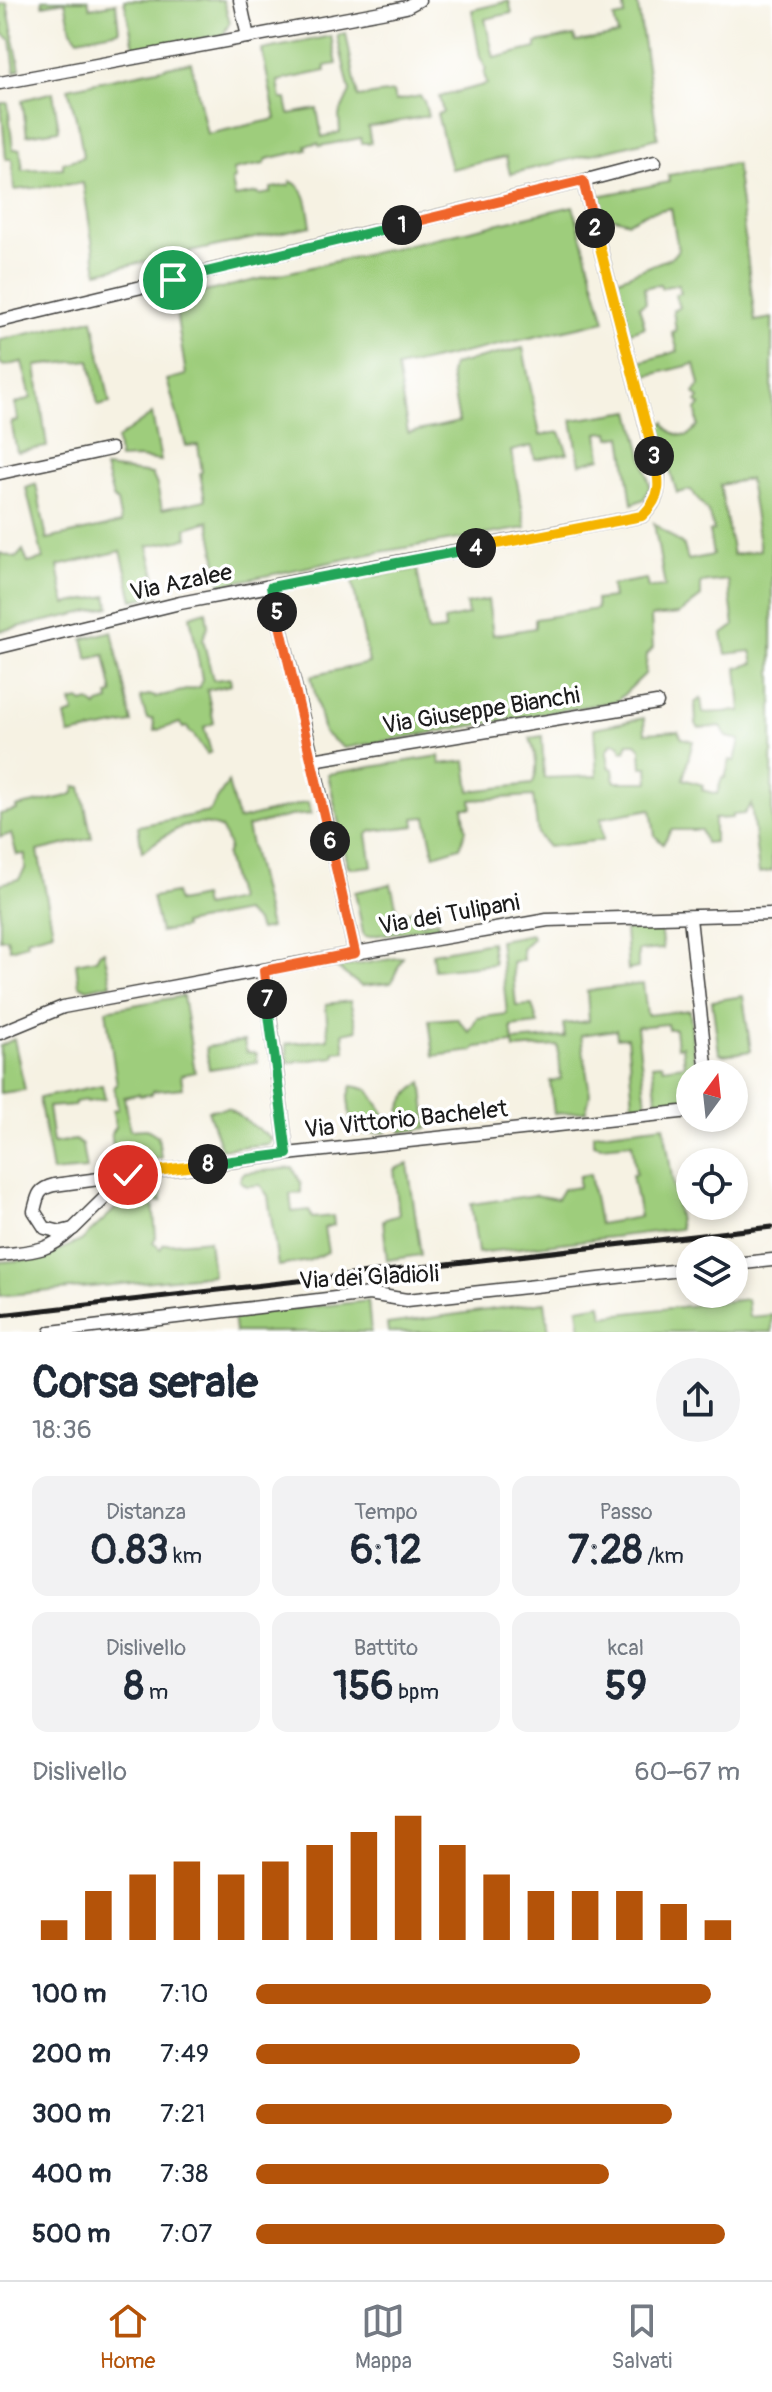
<!DOCTYPE html>
<html lang="it">
<head>
<meta charset="utf-8">
<style>
	:root { --surface:#fff; --page:#f2f2f3; --text:#1f2937; --muted:#747a83; --line:#e0e1e3; --accent:#b45309 }
	body { margin:0; font-family:Pangolin,sans-serif; background:var(--page); color:var(--text); height:100vh; display:flex; flex-direction:column; font-size:30px; white-space:nowrap }
	* { box-sizing:border-box; margin:0 }
	p { font-size:26px; color:var(--muted) }
	.icon { flex:none; width:44px; height:44px; fill:none; stroke:currentColor; stroke-width:2; stroke-linecap:round; stroke-linejoin:round }
	.map { position:relative; height:1332px; overflow:hidden }
	.details { display:flex; flex-direction:column; background:var(--surface); flex:1 }
	.details>* { flex:none }
	.needle { width:52px; rotate:15deg }
	.tools { position:absolute; left:676px; top:1060px; display:grid; gap:16px }
	.tools a { display:grid; place-items:center; width:72px; height:72px; border-radius:50%; background:var(--surface); box-shadow:0 4px 12px #0003; font-size:40px }
	.pin { position:absolute; display:grid; place-items:center; width:68px; height:68px; color:#fff; margin:-34px; border:4px solid #fff; border-radius:50%; box-shadow:0 2px 8px #0007 }
	.km { position:absolute; width:40px; height:40px; margin:-20px; border-radius:50%; background:#222; color:#fff; font-size:22px; line-height:40px; text-align:center }
	.round { display:grid; place-items:center; flex:none; width:84px; height:84px; border-radius:42px; background:var(--page) }
	.headline { display:flex; align-items:center; justify-content:space-between; height:136px; padding:0 32px }
	h1 { font-size:44px; font-weight:700; line-height:60px }
	.metrics { display:grid; grid-template-columns:repeat(3,1fr); gap:12px; height:136px; padding:8px 32px }
	.metrics div { display:grid; align-content:center; border-radius:16px; background:var(--page); text-align:center }
	.metrics b { font-size:40px; font-weight:700 }
	.metrics small { font-size:22px; font-weight:400 }
	.metrics p { font-size:22px }
	.chart { height:224px; padding:16px 32px }
	.chart p { display:flex; justify-content:space-between }
	.chart svg { width:100%; height:144px; margin-top:8px; stroke:var(--accent); stroke-width:6 }
	ul { padding:0 32px; list-style:none; font-size:26px }
	li { display:grid; grid-template-columns:128px 96px 1fr; align-items:center; height:60px }
	li i { height:20px; border-radius:10px; background:var(--accent) }
	.dock { display:flex; justify-content:space-around; align-items:center; height:112px; border-top:2px solid var(--line); background:var(--surface); font-size:22px; color:var(--muted) }
	.dock a { display:grid; justify-items:center; gap:4px }
	.dock .active { color:var(--accent) }
	.map>svg:first-child { display:block }
	.green { fill:#9ecd7b; stroke:#5d744c; stroke-width:2; fill-rule:evenodd }
	.lines { fill:none; stroke-linecap:round; stroke-linejoin:round }
	.street-casing { stroke:#3d3c3a; stroke-width:15 }
	.street { stroke:#fff; stroke-width:12 }
	.rail { stroke:#1c1c1c; stroke-width:5 }
	.split-1-casing { stroke:#fff; stroke-width:16 }
	.split-2-casing { stroke:#fff; stroke-width:16 }
	.split-3-casing { stroke:#fff; stroke-width:16 }
	.split-4-casing { stroke:#fff; stroke-width:16 }
	.split-5-casing { stroke:#fff; stroke-width:16 }
	.split-6-casing { stroke:#fff; stroke-width:16 }
	.split-7-casing { stroke:#fff; stroke-width:16 }
	.split-8-casing { stroke:#fff; stroke-width:16 }
	.split-9-casing { stroke:#fff; stroke-width:16 }
	.split-1 { stroke:#22a559; stroke-width:10 }
	.split-2 { stroke:#f0652b; stroke-width:10 }
	.split-3 { stroke:#f5b400; stroke-width:10 }
	.split-4 { stroke:#f5b400; stroke-width:10 }
	.split-5 { stroke:#22a559; stroke-width:10 }
	.split-6 { stroke:#f0652b; stroke-width:10 }
	.split-7 { stroke:#f0652b; stroke-width:10 }
	.split-8 { stroke:#22a559; stroke-width:10 }
	.split-9 { stroke:#f5b400; stroke-width:10 }
	.labels { text-anchor:middle; stroke-width:7; stroke-linejoin:round; paint-order:stroke }
	.street-label { font-size:24px; fill:#1c1c1c; stroke:#fff }
</style>
</head>
<body>
<div class="map">
<svg width="772" height="1332" viewBox="0 0 772 1332">
	<rect width="100%" height="100%" fill="#fff"/>
	<filter id="ink" filterUnits="userSpaceOnUse"><feTurbulence type="fractalNoise" baseFrequency=".0125" numOctaves="2"/><feDisplacementMap in="SourceGraphic" scale="16" xChannelSelector="R" yChannelSelector="G"/><feConvolveMatrix kernelMatrix="1 2 1 2 8 2 1 2 1" color-interpolation-filters="sRGB"/></filter>
	<filter id="wash" filterUnits="userSpaceOnUse"><feTurbulence type="fractalNoise" baseFrequency=".006" numOctaves="4" result="noise"/><feDisplacementMap in="SourceGraphic" scale="32" xChannelSelector="R" yChannelSelector="G"/><feGaussianBlur stdDeviation="1.8" result="paint"/><feColorMatrix in="noise" values="0 0 0 0 0 0 0 0 0 0 0 0 0 0 0 0 0 1.4 0 .05"/><feComposite in="paint" operator="in"/></filter>
	<g filter="url(#wash)">
		<rect width="100%" height="100%" fill="#f6f2e3"/>
		<g class="green">
			<polygon points="42,0 88,0 90,8 116,3 119,31 78,39 71,30 65,1 43,5"/>
			<polygon points="124,0 223,0 230,22 223,35 135,51"/>
			<polygon points="623,0 637,0 658,138 510,174 506,157 451,169 437,114 443,112 439,97 487,84 484,74 486,69 480,57 472,10 509,1 512,13 485,19 494,58 536,48 536,43 574,36 576,42 618,35 614,18 625,16"/>
			<polygon points="7,3 20,69 15,72 11,40 3,34 3,25 0,24 0,4"/>
			<path d="M346 33 358 97 393 92 395 101 420 96 424 101 428 116 368 127 371 143H362L361 138 320 146 318 143 306 145 307 150 267 159 264 164 233 170 235 179 232 180 235 197 257 193 258 195 271 193V188L290 185V181C308 187 308 209 311 226L97 272 83 183 14 190 12 159H6L1 103H8L13 149H20L23 170 63 168V163L83 157 79 130 68 88 191 62 207 134 276 119 262 50 331 36 337 64 325 66 326 71 278 81 281 99H286L289 114 317 109 322 137 340 132 339 115 350 92 337 35Z"/>
			<polygon points="53,92 59,130 27,135 22,100"/>
			<path d="M736 164 755 321 772 318V871L759 873 751 804 744 814 732 815V818L714 819V842L705 843 701 830H671L663 844 655 836 651 809 601 818 603 840 548 847 538 835 533 796 471 800 472 808H463L466 830 460 847 434 855 426 817 414 818 415 826 372 831 367 835 372 866 353 868 348 866 328 774 439 756 440 764 466 761 470 791 532 784C540 770 535 753 530 738L542 736 544 778 597 776 594 728 644 718 645 733 678 731 682 738 693 741 683 779 703 785 702 790 717 794 722 778H725L730 760 735 761 740 740 727 737 721 727 699 728 696 724 695 703 701 698 703 713 741 711 737 668 754 663 751 651 726 654 722 635 734 626 728 580 701 583V597L679 614 651 617 653 648 647 655 645 674 617 701 344 748 324 733 311 676 369 663 352 580 417 569 428 632 445 630 444 620 468 615 466 604 488 600 493 635 535 628V619L597 609 596 600 613 598 611 585 646 579 648 588 665 587 654 523 684 546 688 560 713 555 709 532 714 530 708 512 691 490 677 493 657 428 665 422C668 433 677 435 687 436L698 426 696 410 700 405 696 402 699 398 694 393 700 385 695 364 642 377 637 363 678 351 672 332 676 331 673 310 679 308 675 295 681 293 678 284 661 288 660 284 644 288 646 303 639 306 645 327 628 333 616 280 672 257 678 250 671 208 646 213 628 222 601 214 598 196 669 182 668 175ZM749 479 760 550 733 555 720 485ZM612 743H616L621 746V751H625L628 743H636L641 749 642 767H648L649 782H615L613 769 609 767 607 751Z"/>
			<polygon points="573,206 605,321 397,368 408,433 459,422 450,374 452,365 523,348 540,435 560,432 568,453 535,459 532,446 511,451 526,528 380,552 221,585 209,521 186,528 188,538 148,546 160,595 133,600 121,551 58,566 65,604 107,596 110,607 0,631 0,553 16,558 23,550 28,563 43,559 26,488 36,484 47,539 121,523 117,502 113,498 105,468 152,474 157,485 162,509 205,500 200,473 202,472 198,445 186,446 167,380 186,375 174,299"/>
			<polygon points="93,319 110,403 98,406 90,360 36,366 47,447 17,452 11,422 18,421 15,404 31,398 22,362 4,366 0,363 0,340"/>
			<polygon points="631,411 650,486 644,499 632,504 622,436 610,438 609,432 598,433 601,458 580,464 572,420"/>
			<polygon points="152,414 161,461 139,458 119,459 117,439"/>
			<polygon points="206,611 208,626 203,639 213,680 230,678 231,685 207,690 214,723 204,727 211,752 207,754 193,734 190,733 187,727 183,728 180,723 155,731 153,719 147,719 140,697 149,695 156,697 200,687 202,679 190,616"/>
			<polygon points="112,631 132,723 69,735 65,716 74,713 71,702 79,700 83,703 89,701 97,707 99,704 109,701 108,695 113,694 105,655 88,659 83,639"/>
			<path d="M228 782 238 820 308 802 311 814 290 816 247 827 270 928 259 930 256 922 244 912 183 924 184 928 160 932 152 897 175 893 178 902 202 897 204 907 237 900 226 856 229 847 222 829C189 815 168 833 142 852L138 826 209 812Z"/>
			<polygon points="75,786 81,787 92,838 38,851 53,932 26,939 27,944 10,949 7,938 0,939 0,884 19,879 25,869 25,854 17,855 11,834 0,837 0,814 17,810 16,807 68,796 74,793"/>
			<polygon points="391,884 398,913 416,910 419,924 438,920 439,926 366,937 363,933 355,892"/>
			<polygon points="660,928 663,949 638,951 638,968 628,970 625,930"/>
			<polygon points="532,934 533,938 522,949 523,960 512,963 516,1006 532,1005 538,1024 511,1027 513,1041 565,1037 563,1024 589,1021 587,991 643,984 647,1015 690,1010 695,1074 690,1074 690,1094 686,1099 657,1101 652,1065 662,1064 663,1068 684,1065 682,1046 677,1047 675,1029 668,1029 667,1024 637,1027 646,1103 633,1104 627,1037 617,1038 616,1030 581,1035 590,1094 586,1111 554,1114 550,1081 561,1079 558,1046 514,1049 513,1043 477,1047 473,1051 434,1056 429,1020 457,1018 469,1032 477,1018 507,1014 499,940"/>
			<polygon points="491,942 494,964 434,970 432,953"/>
			<polygon points="104,951 111,984 87,989 79,985 76,963 96,959 100,952"/>
			<polygon points="403,957 391,983 361,986 337,968"/>
			<polygon points="183,996 195,1072 181,1075 183,1088 152,1091 152,1094 140,1096 139,1094 124,1097 130,1130 147,1129 158,1136 161,1158 116,1164 111,1133 115,1127 113,1111 118,1109 114,1086 117,1085 106,1010"/>
			<polygon points="743,996 751,1051 724,1055 719,1053 712,1001"/>
			<polygon points="350,1001 357,1030 343,1033 345,1051 335,1052 334,1057 288,1063 286,1044 328,1039 326,1004"/>
			<polygon points="14,1039 25,1090 0,1093 0,1046"/>
			<polygon points="244,1041 246,1052 256,1053 257,1062 209,1069 206,1047"/>
			<path d="M422 1082 428 1128 401 1132C396 1109 403 1096 422 1082Z"/>
			<polygon points="102,1085 105,1099 87,1102 86,1100 75,1102 75,1105 48,1107 53,1143 75,1140 82,1145 86,1169 52,1172 39,1098"/>
			<polygon points="352,1086 368,1089 384,1113 386,1132 352,1134 348,1098"/>
			<polygon points="228,1108 272,1139 269,1144 221,1149 208,1110"/>
			<polygon points="664,1125 680,1229 478,1253 471,1204 535,1195 557,1199 563,1189 579,1187 579,1176 590,1174 599,1224 640,1217 632,1175 636,1174 632,1143 601,1146 593,1144 593,1134"/>
			<polygon points="408,1164 421,1255 387,1260 383,1220 399,1215 394,1169"/>
			<polygon points="293,1168 301,1183 301,1193 290,1194 292,1212 309,1210 312,1218 333,1216 334,1225 324,1228 328,1252 308,1261 278,1266 268,1196 260,1185 247,1186 240,1181 243,1173"/>
			<polygon points="160,1183 162,1201 153,1202 156,1237 153,1242 160,1249 164,1244 209,1240 213,1275 0,1296 0,1262 38,1259 81,1241 142,1184"/>
			<polygon points="747,1299 749,1317 772,1315 772,1332 581,1332 578,1308 601,1304 603,1316"/>
			<polygon points="368,1301 371,1332 235,1332 233,1315"/>
			<polygon points="545,1302 549,1332 388,1332 387,1324"/>
		</g>
	</g>
	<g filter="url(#ink)">
		<g class="lines">
			<g class="street-casing">
				<g id="street">
					<polyline points="240,0 248,37"/>
					<polyline points="0,83 392,10 406,7 419,0"/>
					<polyline points="0,321 583,181 655,162"/>
					<polyline points="0,473 111,449"/>
					<polyline points="271,587 313,760 355,953"/>
					<path d="M0 647 180 603 642 516C656 503 660 492 658 472L583 181"/>
					<polyline points="313,760 657,703"/>
					<polyline points="690,918 707,1074"/>
					<polyline points="264,971 287,1154"/>
					<polyline points="0,1033 63,1007 355,953 547,920 772,914"/>
					<path d="M128 1175 73 1229 61 1232 45 1228 34 1211C38 1195 38 1189 54 1185L287 1154 690 1111"/>
					<path d="M0 1255C31 1251 47 1253 70 1231"/>
					<polyline points="734,1264 772,1260"/>
					<polyline points="51,1332 369,1294 407,1300 690,1269"/>
				</g>
			</g>
			<use href="#street" class="street"/>
			<polyline class="rail" points="0,1315 772,1227"/>
		</g>
	</g>
	<g class="lines" filter="url(#ink)">
		<g class="split-1-casing">
			<polyline id="split-1" points="173,280 402,225"/>
		</g>
		<g class="split-2-casing">
			<polyline id="split-2" points="402,225 583,181 595,228"/>
		</g>
		<g class="split-3-casing">
			<polyline id="split-3" points="595,228 654,456"/>
		</g>
		<g class="split-4-casing">
			<path id="split-4" d="M476 548 642 516C663 496 660 483 654 456"/>
		</g>
		<g class="split-5-casing">
			<polyline id="split-5" points="277,612 271,587 476,548"/>
		</g>
		<g class="split-6-casing">
			<polyline id="split-6" points="277,612 330,841"/>
		</g>
		<g class="split-7-casing">
			<polyline id="split-7" points="267,999 264,971 355,953 330,841"/>
		</g>
		<g class="split-8-casing">
			<polyline id="split-8" points="208,1164 287,1154 267,999"/>
		</g>
		<g class="split-9-casing">
			<polyline id="split-9" points="128,1175 208,1164"/>
		</g>
		<use href="#split-1" class="split-1"/>
		<use href="#split-2" class="split-2"/>
		<use href="#split-3" class="split-3"/>
		<use href="#split-4" class="split-4"/>
		<use href="#split-5" class="split-5"/>
		<use href="#split-6" class="split-6"/>
		<use href="#split-7" class="split-7"/>
		<use href="#split-8" class="split-8"/>
		<use href="#split-9" class="split-9"/>
	</g>
	<g class="labels">
		<g class="street-label">
			<text transform="translate(181 582) rotate(-12)" y="8">Via Azalee</text>
			<text transform="translate(481 710) rotate(-9)" y="8">Via Giuseppe Bianchi</text>
			<text transform="translate(449 914) rotate(-10)" y="8">Via dei Tulipani</text>
			<text transform="translate(406 1119) rotate(-6)" y="8">Via Vittorio Bachelet</text>
			<text transform="translate(369 1277) rotate(-3)" y="8">Via dei Gladioli</text>
		</g>
	</g>
</svg>
<div class="tools">
<a><svg class="needle" viewBox="-14 -14 28 28"><path d="M0-13l5 13h-10z" fill="#e53935"/><path d="M0 13l5-13h-10z" fill="#747a83"/></svg></a>
<a><svg class="icon" aria-label="locate" viewBox="0 0 24 24"><circle cx="12" cy="12" r="6"/><path d="M12 2v4M12 18v4M2 12h4M18 12h4"/></svg></a>
<a><svg class="icon" aria-label="layers" viewBox="0 0 24 24"><path d="M12 4l9 5-9 5-9-5zM3 14l9 5 9-5"/></svg></a>
</div>
<div class="pin" style="left:173px;top:280px;background:#1e9e55"><svg class="icon" aria-label="arrive" viewBox="0 0 24 24"><path d="M6 21V4h12l-3 4 3 4H6"/></svg></div>
<div class="pin" style="left:128px;top:1175px;background:#d93025"><svg class="icon" aria-label="check" viewBox="0 0 24 24"><path d="M5 12l5 5 9-10"/></svg></div>
<b class="km" style="left:402px;top:225px">1</b>
<b class="km" style="left:595px;top:228px">2</b>
<b class="km" style="left:654px;top:456px">3</b>
<b class="km" style="left:476px;top:548px">4</b>
<b class="km" style="left:277px;top:612px">5</b>
<b class="km" style="left:330px;top:841px">6</b>
<b class="km" style="left:267px;top:999px">7</b>
<b class="km" style="left:208px;top:1164px">8</b>
</div>
<section class="details">
<div class="headline"><div><h1>Corsa serale</h1><p>18:36</p></div><a class="round"><svg class="icon" aria-label="share" viewBox="0 0 24 24"><path d="M12 15V3M7 8l5-5 5 5M5 13v7h14v-7"/></svg></a></div>
<div class="metrics">
<div><p>Distanza</p><b>0.83<small> km</small></b></div>
<div><p>Tempo</p><b>6:12</b></div>
<div><p>Passo</p><b>7:28<small> /km</small></b></div>
</div>
<div class="metrics">
<div><p>Dislivello</p><b>8<small> m</small></b></div>
<div><p>Battito</p><b>156<small> bpm</small></b></div>
<div><p>kcal</p><b>59</b></div>
</div>
<div class="chart"><p><span>Dislivello</span>60–67 m</p>
<svg viewBox="0 0 160 44" preserveAspectRatio="none"><path d="M5 44V38M15 44V29M25 44V24M35 44V20M45 44V24M55 44V20M65 44V15M75 44V11M85 44V6M95 44V15M105 44V24M115 44V29M125 44V29M135 44V29M145 44V33M155 44V38"/></svg>
</div>
<ul>
<li><b>100 m</b>7:10<i style="width:94%"></i></li>
<li><b>200 m</b>7:49<i style="width:67%"></i></li>
<li><b>300 m</b>7:21<i style="width:86%"></i></li>
<li><b>400 m</b>7:38<i style="width:73%"></i></li>
<li><b>500 m</b>7:07<i style="width:97%"></i></li>
</ul>
</section>
<nav class="dock">
<a class="active"><svg class="icon" aria-label="home" viewBox="0 0 24 24"><path d="M3 11l9-7 9 7M6 9v11h12V9"/></svg>Home</a>
<a><svg class="icon" aria-label="map" viewBox="0 0 24 24"><path d="M3 6l6-2 6 2 6-2v14l-6 2-6-2-6 2zM9 4v14M15 6v14"/></svg>Mappa</a>
<a><svg class="icon" aria-label="saved" viewBox="0 0 24 24"><path d="M7 4h10v16l-5-4-5 4z"/></svg>Salvati</a>
</nav>
</body>
</html>
